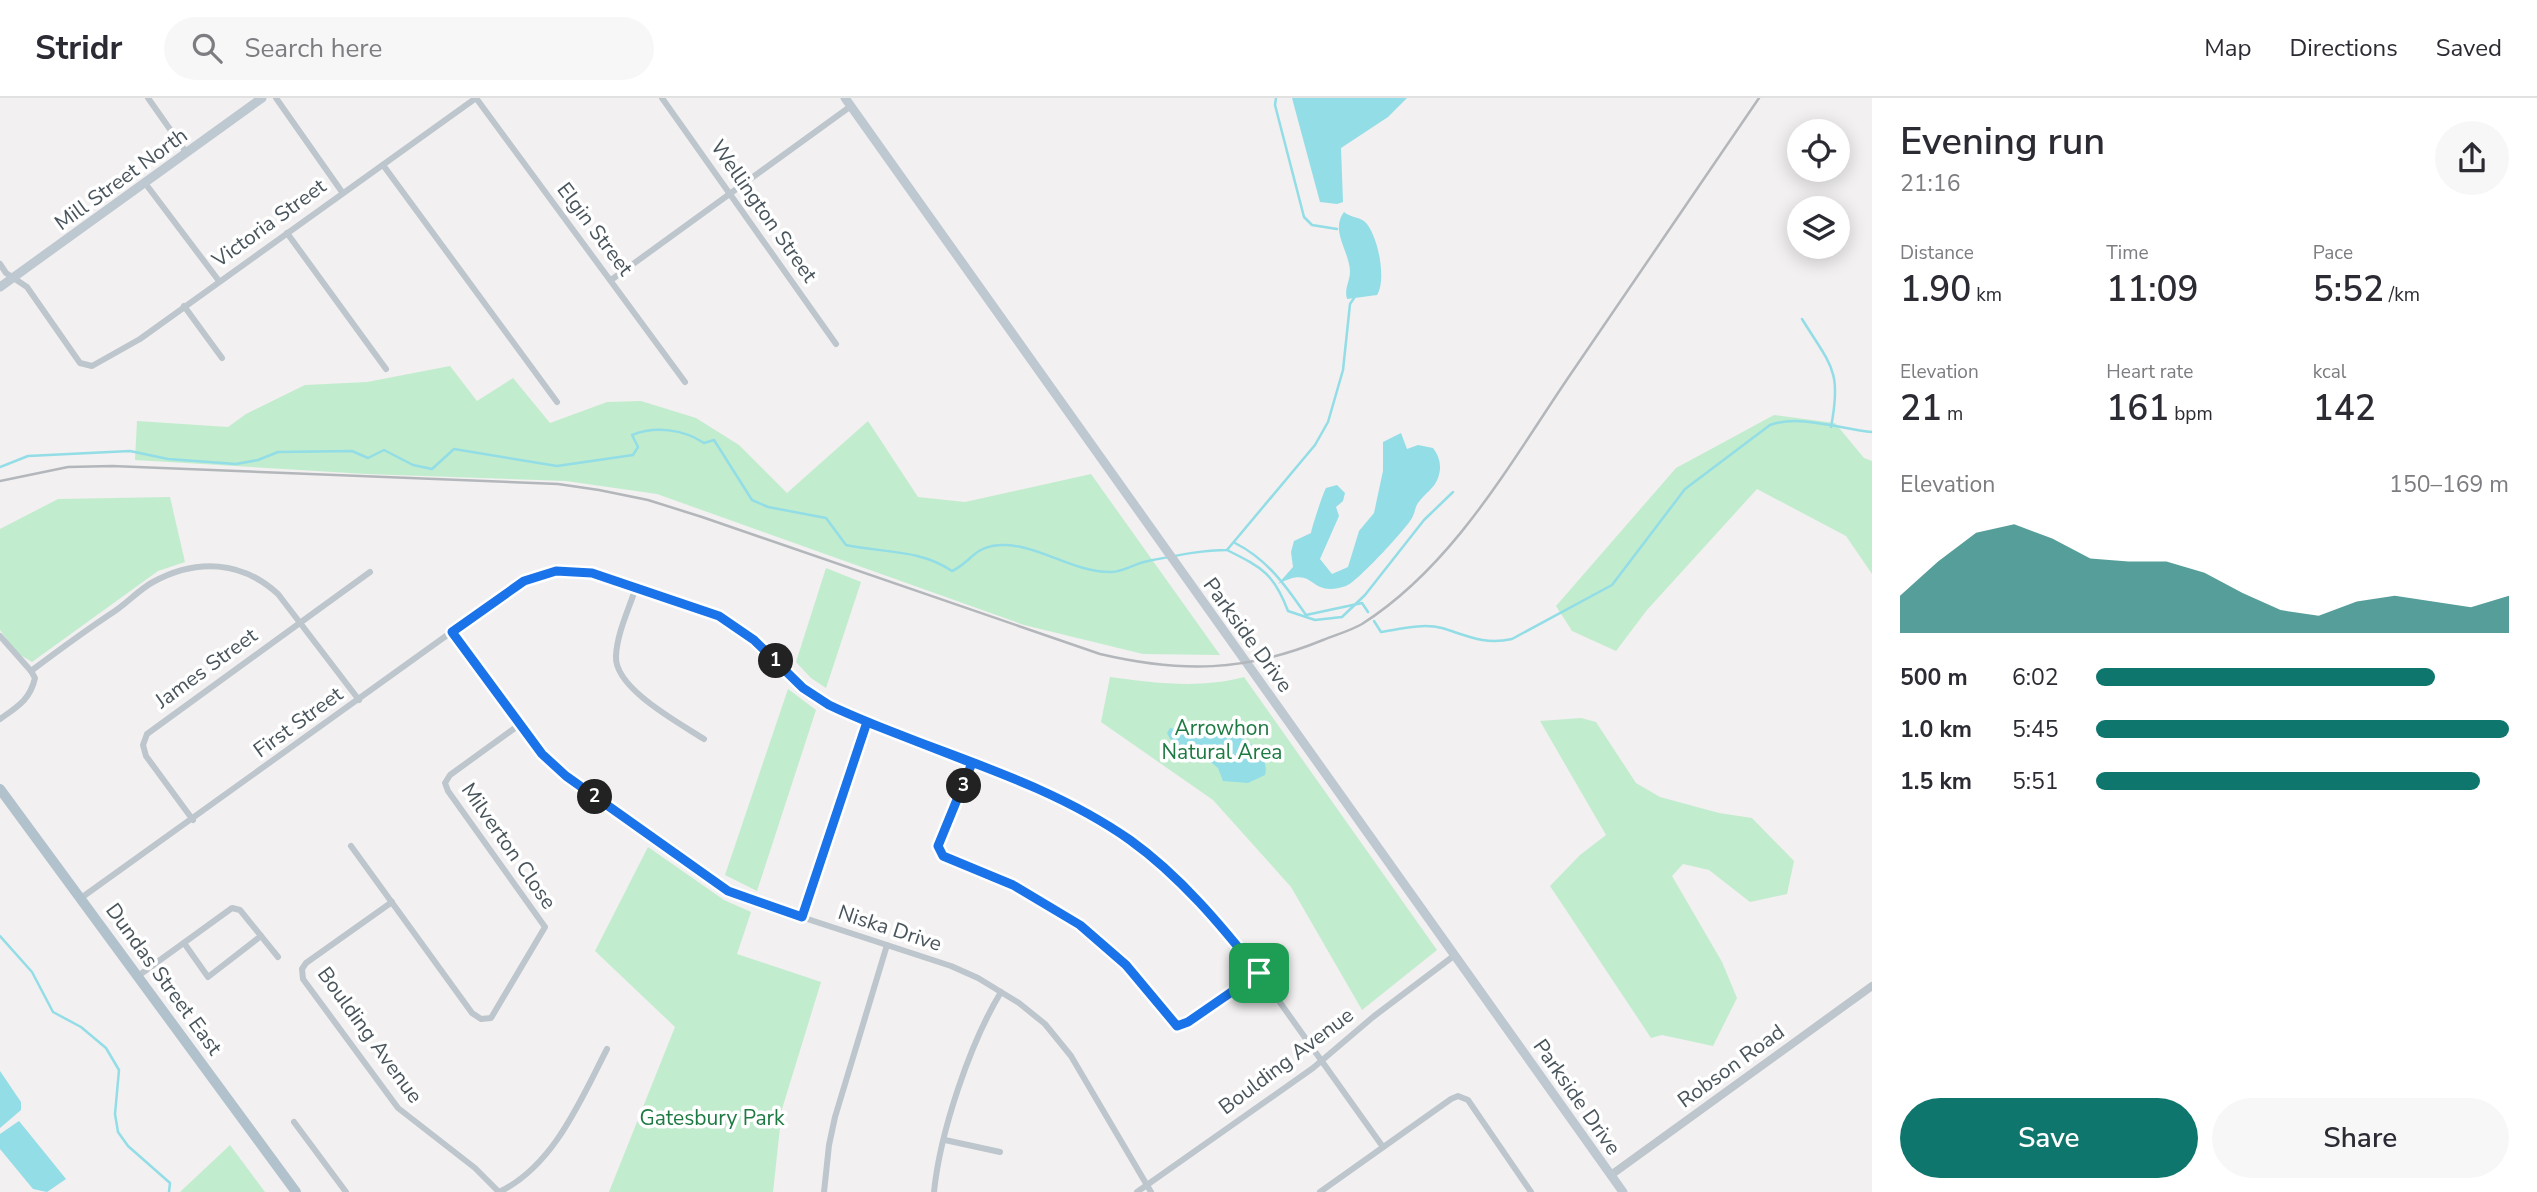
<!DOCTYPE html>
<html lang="en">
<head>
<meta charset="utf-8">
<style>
	:root { --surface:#fff; --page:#f7f7f7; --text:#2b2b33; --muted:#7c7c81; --line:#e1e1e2; --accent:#0f766e }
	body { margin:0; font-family:"Nunito Sans",sans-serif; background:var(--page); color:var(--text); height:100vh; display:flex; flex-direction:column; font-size:26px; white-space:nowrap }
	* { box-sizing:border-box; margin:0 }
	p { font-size:23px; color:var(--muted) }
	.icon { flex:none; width:38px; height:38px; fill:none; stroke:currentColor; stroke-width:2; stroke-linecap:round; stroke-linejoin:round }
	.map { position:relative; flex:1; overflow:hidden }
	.panel { display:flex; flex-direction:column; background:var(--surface); width:665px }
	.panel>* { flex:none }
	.buttons { position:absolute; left:1787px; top:21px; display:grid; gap:14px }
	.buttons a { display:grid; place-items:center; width:63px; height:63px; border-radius:50%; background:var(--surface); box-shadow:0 4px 18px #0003; font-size:35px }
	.pin { position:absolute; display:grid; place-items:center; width:60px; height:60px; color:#fff; margin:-30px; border-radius:14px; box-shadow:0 4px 10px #0006 }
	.km { position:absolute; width:35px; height:35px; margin:-18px; border-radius:50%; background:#222; color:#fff; font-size:19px; line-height:35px; text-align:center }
	.round { display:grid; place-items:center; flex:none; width:74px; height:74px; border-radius:37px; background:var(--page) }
	.headline { display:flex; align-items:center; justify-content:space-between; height:119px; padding:0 28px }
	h1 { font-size:38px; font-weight:600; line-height:52px }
	.figures { display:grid; grid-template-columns:repeat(3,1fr); gap:10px; height:119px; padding:7px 28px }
	.figures div { display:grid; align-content:center }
	.figures b { font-size:35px; font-weight:600 }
	.figures small { font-size:19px; font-weight:400 }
	.figures p { font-size:19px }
	.chart { height:196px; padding:14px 28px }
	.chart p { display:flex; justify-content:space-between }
	.chart svg { width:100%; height:126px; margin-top:7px; fill:var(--accent); opacity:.7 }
	.primary-button { display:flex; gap:14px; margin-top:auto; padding:14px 28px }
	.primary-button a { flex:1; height:80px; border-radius:42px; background:var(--accent); color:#fff; font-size:28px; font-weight:600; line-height:80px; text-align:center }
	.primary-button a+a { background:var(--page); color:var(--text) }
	ul { padding:0 28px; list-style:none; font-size:23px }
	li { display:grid; grid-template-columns:112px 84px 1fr; align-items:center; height:52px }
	li i { height:18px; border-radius:9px; background:var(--accent) }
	header { display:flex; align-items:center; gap:42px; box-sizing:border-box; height:98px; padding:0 35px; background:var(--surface); border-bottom:2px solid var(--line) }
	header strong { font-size:33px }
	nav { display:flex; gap:38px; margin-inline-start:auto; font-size:24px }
	.search { width:490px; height:63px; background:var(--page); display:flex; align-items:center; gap:18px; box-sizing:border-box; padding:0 24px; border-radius:38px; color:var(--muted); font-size:26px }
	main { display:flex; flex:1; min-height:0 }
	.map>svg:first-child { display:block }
	.green { fill:#c2ecce }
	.water { fill:#92dde6 }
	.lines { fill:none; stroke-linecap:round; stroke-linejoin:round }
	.stream { stroke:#92dde6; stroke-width:2.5 }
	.minor { stroke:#bdc6cc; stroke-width:6 }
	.tertiary { stroke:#bdc6cc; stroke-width:8 }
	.secondary { stroke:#bdc8d0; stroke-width:9 }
	.primary { stroke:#b2c2cd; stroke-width:10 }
	.rail { stroke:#b3b6ba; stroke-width:2.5 }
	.route-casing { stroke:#fff; stroke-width:14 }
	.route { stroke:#1a73e8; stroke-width:9 }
	.labels { text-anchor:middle; stroke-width:7; stroke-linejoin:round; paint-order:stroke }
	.street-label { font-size:21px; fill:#49555c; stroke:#fff }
	.park-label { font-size:21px; fill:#1e7a43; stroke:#fff }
</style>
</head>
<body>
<header>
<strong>Stridr</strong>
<div class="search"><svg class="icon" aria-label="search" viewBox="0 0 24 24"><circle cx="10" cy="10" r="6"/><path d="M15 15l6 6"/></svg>Search here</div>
<nav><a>Map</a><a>Directions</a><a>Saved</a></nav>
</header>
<main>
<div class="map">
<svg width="1872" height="1094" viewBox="0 0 1872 1094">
	<rect width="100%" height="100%" fill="#f2f0f0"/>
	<g class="green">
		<polygon points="450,268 477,303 513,280 550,325 607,304 641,303 696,320 739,347 787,395 868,323 918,399 965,404 1091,376 1220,557 1143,556 1024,527 657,396 566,383 366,376 135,362 137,323 228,329 246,316 305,287 367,284"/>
		<polygon points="1774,317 1835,325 1864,360 1872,363 1872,476 1846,438 1757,391 1647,512 1616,553 1572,533 1556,508 1676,370"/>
		<polygon points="170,399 185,464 158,473 32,564 17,555 0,532 0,431 58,401"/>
		<polygon points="826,470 861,484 826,590 811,580 796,564"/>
		<path d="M1110 579C1155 585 1199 591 1244 579L1437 852 1362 912 1291 789 1213 702 1101 624Z"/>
		<polygon points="788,591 816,612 757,793 725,777"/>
		<polygon points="1581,620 1596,624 1636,685 1660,699 1719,715 1752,720 1794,763 1787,796 1750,804 1709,772 1683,766 1672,778 1722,864 1737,900 1713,948 1662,937 1651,940 1550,788 1580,757 1606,737 1540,623"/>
		<polygon points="648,749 724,802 751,814 737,856 821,884 782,1011 773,1094 609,1094 675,929 595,853"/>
		<polygon points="230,1047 265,1094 180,1094"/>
	</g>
	<g class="water">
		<polygon points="1292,0 1407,0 1388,19 1341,50 1343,104 1337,106 1320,104"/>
		<path d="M1344 114C1350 119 1358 119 1364 123 1378 135 1387 182 1377 197L1347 201C1344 190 1350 184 1350 173 1349 152 1330 133 1344 114Z"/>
		<path d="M1401 335 1407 351 1418 347 1433 350C1440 359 1442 369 1438 380 1434 391 1425 395 1418 405 1415 409 1415 415 1412 420 1406 431 1356 485 1346 488 1306 501 1318 465 1278 486L1293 469 1291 454 1294 443 1311 435C1311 432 1323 395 1326 390L1337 387 1345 395 1343 403 1336 409 1339 418 1320 461 1332 476 1348 469 1359 433 1374 415 1383 373V344Z"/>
		<path d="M1170 630 1196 634 1233 633C1248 643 1270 657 1265 677L1248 685 1223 683 1218 670 1207 661 1202 663 1200 652 1195 649 1185 651 1170 641 1167 635Z"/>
		<polygon points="0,973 21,1004 21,1012 0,1030"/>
		<polygon points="19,1023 66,1081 47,1094 33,1091 0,1051 0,1036"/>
	</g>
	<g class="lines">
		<g class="stream">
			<polyline points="1276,0 1275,7 1304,119 1312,127 1337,131"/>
			<path d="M1802 221C1831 268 1842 272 1831 329"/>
			<path d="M0 369 28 358 130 353 168 361 236 366 258 362 278 354 352 353 368 360 384 352 413 367 432 371 454 351 557 368 633 357 638 349 632 337C655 328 683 331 704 345L714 342 752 402 768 409 826 420 846 447C883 455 920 451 952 473 968 466 974 451 992 448 1033 441 1070 475 1112 474 1123 474 1136 465 1148 463 1174 458 1201 452 1227 452L1315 347 1328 324 1343 272 1350 206 1354 200"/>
			<path d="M1235 445C1267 461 1286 488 1306 517L1362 505 1368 514"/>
			<path d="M1227 452C1263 470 1274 476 1288 513L1315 522 1342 519 1365 497 1424 422 1453 394"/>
			<path d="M1374 523 1381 534C1400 531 1423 525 1442 530 1468 538 1484 547 1512 541L1612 487 1685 391 1770 327C1799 316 1841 331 1872 334"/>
			<polyline points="0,838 32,874 53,914 81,929 106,950 119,972 115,1016 118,1034 128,1048 170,1085 169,1094"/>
		</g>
		<g class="minor">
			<polyline points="148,0 186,54"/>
			<polyline points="276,0 342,94"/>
			<polyline points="476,0 685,284"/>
			<polyline points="662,0 836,246"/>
			<polyline points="383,67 557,304"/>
			<polyline points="145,85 219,183"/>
			<polyline points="287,135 386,271"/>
			<polyline points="0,166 6,175 27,189 80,265 92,268 140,241 476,0"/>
			<polyline points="611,182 851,8"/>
			<polyline points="184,208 222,260"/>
			<path d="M636 489C629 511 617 535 616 558 614 590 679 625 704 641"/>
			<polyline points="452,534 542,656 566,678 737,798 951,868 978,880 1019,905 1045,926 1071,958 1151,1094"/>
			<polyline points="0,538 31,573"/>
			<path d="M0 621C17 609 30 602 35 580L31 573C59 552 86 532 115 513 128 504 140 491 153 484 197 460 242 463 278 496L359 602"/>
			<polyline points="973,665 938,748 943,758 1013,787 1080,827 1126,867 1177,928 1259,875"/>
			<polyline points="193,722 146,658 143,647 147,636 370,474"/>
			<polyline points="351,748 472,915 481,921 491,920 545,829 448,693 445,685 450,677 519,627"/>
			<path d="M81 800 517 487C533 479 550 473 568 472 602 472 711 510 740 531 772 554 794 587 829 607L1042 692 1130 742 1182 786 1227 836 1259 875 1383 1049"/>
			<polyline points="392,804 306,865 302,871 303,881 398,1010 475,1070 499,1094"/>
			<polyline points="802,819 867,623"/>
			<polyline points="184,845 208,879 261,838"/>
			<polyline points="138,878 232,810 240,812 278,859"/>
			<polyline points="294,1024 346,1094"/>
			<polyline points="945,1042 1000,1054"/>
			<path d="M499 1094C554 1068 581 1001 607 951"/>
			<polyline points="824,1094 829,1047 835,1019 887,847"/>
			<path d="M934 1094C940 1034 970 945 1001 894"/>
			<polyline points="1137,1094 1313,970 1373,919 1455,857"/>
			<polyline points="1320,1094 1451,1001 1458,998 1468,1002 1531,1094"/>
		</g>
		<polyline class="tertiary" points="1611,1077 1872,888"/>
		<g class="secondary">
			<polyline points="845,0 1623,1094"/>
			<polyline points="0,189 262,0"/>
		</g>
		<polyline class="primary" points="0,691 296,1094"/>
		<path class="rail" d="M0 383 68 369 112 368 558 386 599 392 648 402 702 419 1100 556C1181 575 1245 574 1323 542 1335 537 1350 533 1362 526 1453 468 1509 367 1568 280 1632 187 1695 93 1759 0"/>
	</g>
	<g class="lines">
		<g class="route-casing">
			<path id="route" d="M1259 875C1221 827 1180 778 1130 742 1039 678 928 654 829 607L803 590 754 542 719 518 592 475 556 473 524 483 452 534 542 656 566 678 728 793 802 819 867 624 972 665 938 748 943 758 1013 787 1080 827 1126 867 1177 928 1188 924 1259 875"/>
		</g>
		<use href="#route" class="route"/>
	</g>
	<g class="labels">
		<g class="street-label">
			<text transform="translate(121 81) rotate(-36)" y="7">Mill Street North</text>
			<text transform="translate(764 113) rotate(55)" y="7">Wellington Street</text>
			<text transform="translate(269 125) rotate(-36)" y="7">Victoria Street</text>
			<text transform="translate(595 131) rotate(53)" y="7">Elgin Street</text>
			<text transform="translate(1248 537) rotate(54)" y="7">Parkside Drive</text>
			<text transform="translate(206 570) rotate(-36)" y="7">James Street</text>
			<text transform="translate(298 624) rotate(-36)" y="7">First Street</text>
			<text transform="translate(509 748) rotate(55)" y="7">Milverton Close</text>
			<text transform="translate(890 830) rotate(18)" y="7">Niska Drive</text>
			<text transform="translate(164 881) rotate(54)" y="7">Dundas Street East</text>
			<text transform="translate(370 937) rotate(54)" y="7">Boulding Avenue</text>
			<text transform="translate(1286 963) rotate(-37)" y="7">Boulding Avenue</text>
			<text transform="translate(1731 968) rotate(-36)" y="7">Robson Road</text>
			<text transform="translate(1577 999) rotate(55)" y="7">Parkside Drive</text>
		</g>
		<g class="park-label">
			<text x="1222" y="637">Arrowhon<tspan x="1222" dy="24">Natural Area</tspan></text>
			<text x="712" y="1027">Gatesbury Park</text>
		</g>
	</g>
</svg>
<div class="buttons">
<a><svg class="icon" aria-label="locate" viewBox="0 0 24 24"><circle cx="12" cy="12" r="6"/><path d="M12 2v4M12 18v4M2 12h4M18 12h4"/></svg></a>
<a><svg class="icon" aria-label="layers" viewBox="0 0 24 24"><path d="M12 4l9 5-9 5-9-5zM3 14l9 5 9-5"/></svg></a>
</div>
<div class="pin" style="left:1259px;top:875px;background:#1e9e55"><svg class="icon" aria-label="arrive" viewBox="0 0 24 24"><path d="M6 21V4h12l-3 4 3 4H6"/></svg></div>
<b class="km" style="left:776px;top:563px">1</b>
<b class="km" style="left:595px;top:699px">2</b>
<b class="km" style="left:964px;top:688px">3</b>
</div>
<section class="panel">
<div class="headline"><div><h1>Evening run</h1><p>21:16</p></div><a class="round"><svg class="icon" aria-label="share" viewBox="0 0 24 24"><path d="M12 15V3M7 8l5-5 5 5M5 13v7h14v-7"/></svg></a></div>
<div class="figures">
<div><p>Distance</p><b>1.90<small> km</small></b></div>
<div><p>Time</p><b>11:09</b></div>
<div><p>Pace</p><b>5:52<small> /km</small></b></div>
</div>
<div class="figures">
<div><p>Elevation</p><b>21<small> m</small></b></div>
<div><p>Heart rate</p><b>161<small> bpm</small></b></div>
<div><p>kcal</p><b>142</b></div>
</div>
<div class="chart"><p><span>Elevation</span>150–169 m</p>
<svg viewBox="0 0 160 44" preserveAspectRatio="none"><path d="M0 44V31L10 19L20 9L30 6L40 11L50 18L60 19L70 19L80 23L90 30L100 36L110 38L120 33L130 31L140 33L150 35L160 31V44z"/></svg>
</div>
<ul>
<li><b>500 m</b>6:02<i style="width:82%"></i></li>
<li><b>1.0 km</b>5:45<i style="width:100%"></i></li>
<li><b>1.5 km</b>5:51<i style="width:93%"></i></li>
</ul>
<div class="primary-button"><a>Save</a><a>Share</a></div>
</section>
</main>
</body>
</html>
